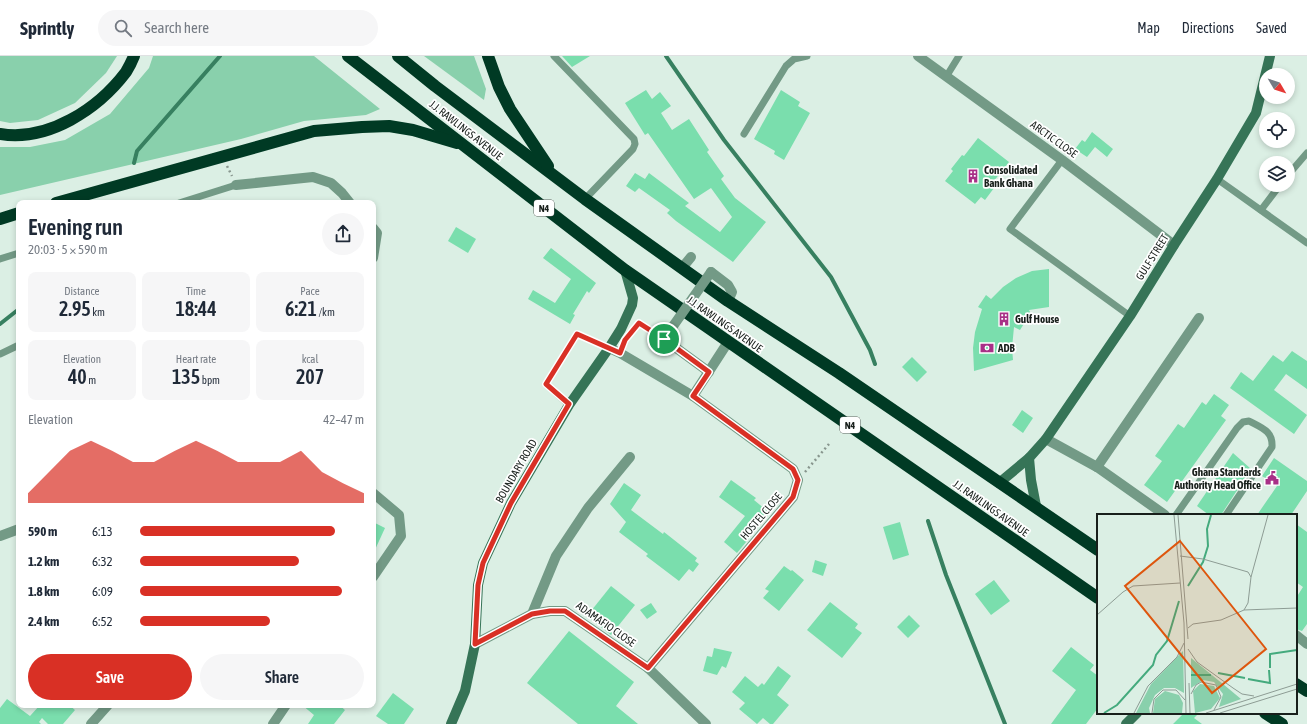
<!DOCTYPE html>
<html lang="en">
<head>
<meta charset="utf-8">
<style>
	:root { --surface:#fff; --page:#f6f6f7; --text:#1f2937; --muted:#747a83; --line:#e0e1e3; --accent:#d93025 }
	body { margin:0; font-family:"Asap Condensed",sans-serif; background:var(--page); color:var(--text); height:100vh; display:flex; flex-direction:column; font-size:15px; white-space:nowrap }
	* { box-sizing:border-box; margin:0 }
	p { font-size:13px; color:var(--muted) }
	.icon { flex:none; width:22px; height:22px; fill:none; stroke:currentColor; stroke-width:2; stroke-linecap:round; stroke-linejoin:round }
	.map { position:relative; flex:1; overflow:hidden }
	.drawer { position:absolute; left:16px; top:144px; width:360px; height:508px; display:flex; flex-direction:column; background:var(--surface); border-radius:8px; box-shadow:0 2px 6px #0003 }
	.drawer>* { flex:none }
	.needle { width:26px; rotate:129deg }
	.fabs { position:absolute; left:1259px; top:12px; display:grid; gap:8px }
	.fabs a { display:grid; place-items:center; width:36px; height:36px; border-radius:50%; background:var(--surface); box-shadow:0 2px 6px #0003; font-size:20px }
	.pin { position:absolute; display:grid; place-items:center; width:34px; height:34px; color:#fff; margin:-17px; border:2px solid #fff; border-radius:50%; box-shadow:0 1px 4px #0007 }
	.round { display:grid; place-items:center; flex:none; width:42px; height:42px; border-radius:21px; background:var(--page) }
	.overview { display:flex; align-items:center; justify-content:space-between; height:68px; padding:0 12px }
	h1 { font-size:22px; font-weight:600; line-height:30px }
	.stats { display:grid; grid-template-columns:repeat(3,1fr); gap:6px; height:68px; padding:4px 12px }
	.stats div { display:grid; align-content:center; border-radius:8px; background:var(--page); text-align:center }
	.stats b { font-size:20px; font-weight:600 }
	.stats small { font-size:11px; font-weight:400 }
	.stats p { font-size:11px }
	.chart { height:112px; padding:8px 12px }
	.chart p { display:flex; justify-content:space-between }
	.chart svg { width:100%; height:72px; margin-top:4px; fill:var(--accent); opacity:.7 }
	.action { display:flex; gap:8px; margin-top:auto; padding:8px 12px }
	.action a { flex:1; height:46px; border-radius:24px; background:var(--accent); color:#fff; font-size:16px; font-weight:600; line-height:46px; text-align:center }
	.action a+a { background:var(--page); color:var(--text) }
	ul { padding:0 12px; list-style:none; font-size:13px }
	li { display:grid; grid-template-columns:64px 48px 1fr; align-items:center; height:30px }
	li i { height:10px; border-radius:5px; background:var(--accent) }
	header { display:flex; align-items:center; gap:24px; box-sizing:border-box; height:56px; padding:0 20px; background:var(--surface); border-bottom:1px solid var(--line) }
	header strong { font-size:19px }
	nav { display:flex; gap:22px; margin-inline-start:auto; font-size:14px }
	.search { width:280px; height:36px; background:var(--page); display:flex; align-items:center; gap:10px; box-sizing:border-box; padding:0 14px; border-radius:22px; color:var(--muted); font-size:15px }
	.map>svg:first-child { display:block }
	.green { fill:#89d0ac }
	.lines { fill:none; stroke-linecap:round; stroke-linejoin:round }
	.stream { stroke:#378060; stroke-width:4 }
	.building { fill:#7adead }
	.path { stroke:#88968e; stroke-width:2.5; stroke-dasharray:2 3; stroke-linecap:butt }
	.lane { stroke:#739a86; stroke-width:7 }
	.street { stroke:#739a86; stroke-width:10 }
	.secondary { stroke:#367457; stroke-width:10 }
	.highway { stroke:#003a24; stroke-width:12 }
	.street-bridge { stroke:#739a86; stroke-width:10 }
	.route-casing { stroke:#fff; stroke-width:8 }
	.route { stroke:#d93025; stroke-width:5 }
	.labels { text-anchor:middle; stroke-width:3.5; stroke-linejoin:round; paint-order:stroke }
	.shield { fill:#fff; stroke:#5d625f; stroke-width:1 }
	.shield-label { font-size:10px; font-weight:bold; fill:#181f1b }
	.street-label { font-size:11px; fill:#181f1b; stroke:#fff }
	.poi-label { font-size:11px; font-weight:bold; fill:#181f1b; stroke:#fff; text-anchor:start }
	.inset-river { fill:none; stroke:#44aa7d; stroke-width:2 }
	.inset-road { fill:none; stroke:#8d9c94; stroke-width:1 }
	.view { fill:#de560d; fill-opacity:0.15; stroke:#de560d; stroke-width:2 }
	.inset-edge { fill:none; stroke:#181f1b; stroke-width:2 }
</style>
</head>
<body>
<header>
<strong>Sprintly</strong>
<div class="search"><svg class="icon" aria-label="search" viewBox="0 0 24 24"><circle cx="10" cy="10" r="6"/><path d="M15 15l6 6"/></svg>Search here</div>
<nav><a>Map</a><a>Directions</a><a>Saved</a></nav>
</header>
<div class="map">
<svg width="1307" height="668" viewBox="0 0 1307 668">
	<rect width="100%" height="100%" fill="#dbefe4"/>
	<g class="green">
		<polygon points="0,0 117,0 106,17 75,47 38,64 10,67 0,65"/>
		<polygon points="153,0 314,0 380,53 366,59 304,65 241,83 0,139 0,91 30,91 65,84 110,58 149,12"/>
		<polygon points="424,0 474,0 486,33 484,44"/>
	</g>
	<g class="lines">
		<g class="stream">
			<polyline points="666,0 724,84 831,221 870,294 875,308"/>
			<polyline points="134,107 137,95 220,0"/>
			<polyline points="0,268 19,253"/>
			<polyline points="928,465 946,519 1005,668"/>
		</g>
	</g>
	<g class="building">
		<polygon points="562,0 590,0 572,11"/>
		<polygon points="646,34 652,43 660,36 671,50 661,57 672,74 689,63 709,94 707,96 724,120 721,123 735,142 766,166 733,206 676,165 667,157 670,154 639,132 635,136 626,130 635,117 645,123 649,117 689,147 685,150 720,176 732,161 711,132 694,143 648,77 645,79 625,47"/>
		<polygon points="781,34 800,46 798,50 810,57 784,104 774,98 775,95 754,83"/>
		<polygon points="1092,76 1113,93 1107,101 1095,91 1087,101 1075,93 1082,84 1085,86"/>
		<polygon points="978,82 1009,106 993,126 997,128 985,144 981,141 975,148 945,125 953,115 951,113 962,99 964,100"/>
		<polygon points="456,171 476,183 468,197 448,185"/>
		<polygon points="551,192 596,227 589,237 587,235 573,258 575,259 570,268 528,243 533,234 555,247 571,223 543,202"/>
		<polygon points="1049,213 1049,251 1029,254 1032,260 1025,266 1020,274 1014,271 1012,292 1013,304 974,315 973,292 975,276 982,253 978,251 986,239 991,243 1003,231 1016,222 1032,215"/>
		<polygon points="1292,295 1307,305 1307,333 1286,318 1274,334 1307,359 1294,378 1230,332 1241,316 1253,325 1273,299 1283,306"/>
		<polygon points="912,301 927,316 917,326 902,311"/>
		<polygon points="1214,338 1229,349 1221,360 1226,364 1167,446 1144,429 1162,405 1155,400 1178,368 1184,372 1202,346 1206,349"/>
		<polygon points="1022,354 1033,362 1023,377 1012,369"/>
		<polygon points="1233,397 1251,413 1221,459 1209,459 1197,450"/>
		<polygon points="1274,402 1307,425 1307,435 1291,459 1257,459 1277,430 1262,420"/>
		<polygon points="731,424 756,442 754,444 770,457 737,497 724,486 745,460 719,441"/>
		<polygon points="624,427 641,439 631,454 663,478 664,476 697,502 695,505 699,508 693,516 689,513 679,525 646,500 648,498 619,476 626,466 610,448"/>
		<polygon points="373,466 385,472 373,498"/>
		<polygon points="900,466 909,499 893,504 883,471"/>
		<polygon points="1296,468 1307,476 1307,568 1302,575 1296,573 1296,542 1303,531 1296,526"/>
		<polygon points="815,504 827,508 823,520 812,516"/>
		<polygon points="784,510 791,515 792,514 804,524 779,555 763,542 769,535 765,533"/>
		<polygon points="994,524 1010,545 991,559 975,538"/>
		<polygon points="611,530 635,549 611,579 587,560"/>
		<polygon points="830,546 858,568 855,572 862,577 842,602 807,574"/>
		<polygon points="651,547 657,556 647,563 640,554"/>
		<polygon points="909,559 920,570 908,582 897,571"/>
		<polygon points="569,575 634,626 616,650 638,668 578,668 527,627"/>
		<polygon points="1071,591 1094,609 1090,614 1098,620 1098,652 1086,668 1051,668 1076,634 1052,615"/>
		<polygon points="714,592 732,596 726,612 722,610 717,619 703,615 707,600 712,601"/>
		<polygon points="778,610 791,620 777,639 789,649 773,668 770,668 763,662 757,668 739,653 745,647 732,636 745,620 758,631 762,627 764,629"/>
		<polygon points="393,637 414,653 404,668 388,668 376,660"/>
		<polygon points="7,643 30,660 40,649 69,649 75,654 63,668 48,668 42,662 39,666 41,668 0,668 0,652"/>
		<polygon points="302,649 339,649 345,654 334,668 308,668 314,659"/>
		<polygon points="1184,657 1199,657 1194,662 1202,668 1173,668"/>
	</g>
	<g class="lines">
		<g class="path">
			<polyline points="227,110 232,120"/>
			<polyline points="635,273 639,267 656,278"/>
			<polyline points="805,416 829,388"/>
		</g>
		<g class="lane">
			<polyline points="554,0 634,83 635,88 633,93 585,143"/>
			<polyline points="946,21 959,0"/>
			<polyline points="744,78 786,10 794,3 807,0"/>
			<polyline points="1062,104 1010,173 1130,260"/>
			<polyline points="1288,119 1307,97"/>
			<polyline points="1217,123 1307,187"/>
			<polyline points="179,147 236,129"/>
			<polyline points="1261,154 1280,129"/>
			<polyline points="0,203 19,197"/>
			<polyline points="0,298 19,289"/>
			<polyline points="569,349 546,328 577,278 609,292"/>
			<path d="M1176 459 1237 372 1243 366 1249 365C1262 372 1273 375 1272 391L1226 459"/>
		</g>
		<g class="street">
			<polyline points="918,0 1062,104 1174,189"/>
			<polyline points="236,129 313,121 331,127 342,137 350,147"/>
			<polyline points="373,172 377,177 373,202"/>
			<polyline points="682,212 691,201"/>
			<polyline points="711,216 728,229 732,236 728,245"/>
			<polyline points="664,283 709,316"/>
			<polyline points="609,292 620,297 693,340 793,413 798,424 793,441 648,612"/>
			<polyline points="693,340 728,286"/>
			<polyline points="1046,383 1097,411 1165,459"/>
			<polyline points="1097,411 1199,262"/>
			<polyline points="373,437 399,459 401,480 373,521"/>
			<polyline points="0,480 19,473"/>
			<polyline points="532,558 556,500 588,452 630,401"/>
			<polyline points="1296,579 1307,588"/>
			<polyline points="475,588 532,558 550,555 565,555 648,612 706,668"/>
			<polyline points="91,668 108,649"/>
			<polyline points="273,668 286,649"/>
		</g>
		<g class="secondary">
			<polyline points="1029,402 1031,424 1036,450"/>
			<polyline points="999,427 1029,402 1046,383 1130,260 1174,189 1217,123 1256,57 1270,0"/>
			<polyline points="451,668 465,635 475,588 478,529 483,507 511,447 569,349 609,292 621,273 632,249 633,242 625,214"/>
			<polyline points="1126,668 1137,657"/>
		</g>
		<g class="highway">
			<polyline points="348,0 625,214 1098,542"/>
			<polyline points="398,0 435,30 585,143 728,245 839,317 1098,494"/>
			<polyline points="488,0 499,31 510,53 548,110"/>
			<path d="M0 78C48 86 98 53 126 16 129 11 132 5 134 0"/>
			<polyline points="56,147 314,75 362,71 389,70 413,74 457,87"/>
			<polyline points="0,163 19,157"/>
			<polyline points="1296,628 1307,635"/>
			<polyline points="1265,657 1282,668"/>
		</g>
		<polyline class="street-bridge" points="664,283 711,216"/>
	</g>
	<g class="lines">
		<g class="route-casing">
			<polygon id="route" points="639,267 664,283 709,316 693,340 793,413 798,424 793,441 648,612 565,555 550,555 532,558 475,588 478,529 483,507 511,447 569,348 546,328 577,278 620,297 625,284"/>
		</g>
		<use href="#route" class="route"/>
	</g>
	<defs>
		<g id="building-bare" transform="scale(1.08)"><path d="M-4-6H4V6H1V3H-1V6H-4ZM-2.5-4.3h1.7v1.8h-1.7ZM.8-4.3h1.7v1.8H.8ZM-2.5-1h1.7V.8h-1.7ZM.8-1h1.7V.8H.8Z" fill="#a83087" stroke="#fff" stroke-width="2.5" paint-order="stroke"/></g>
		<g id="bank-bare" transform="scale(1.08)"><path d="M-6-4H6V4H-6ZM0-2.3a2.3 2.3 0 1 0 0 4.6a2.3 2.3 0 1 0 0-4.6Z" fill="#a83087" stroke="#fff" stroke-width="2.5" paint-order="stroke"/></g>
		<g id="civic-bare" transform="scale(1.08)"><path d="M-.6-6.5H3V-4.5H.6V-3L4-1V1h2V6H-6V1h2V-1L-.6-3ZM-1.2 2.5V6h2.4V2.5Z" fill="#a83087" stroke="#fff" stroke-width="2.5" paint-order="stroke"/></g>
	</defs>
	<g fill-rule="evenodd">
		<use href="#building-bare" x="973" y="120"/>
		<use href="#building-bare" x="1004" y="263"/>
		<use href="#bank-bare" x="987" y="292"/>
		<use href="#civic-bare" x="1272" y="422"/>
	</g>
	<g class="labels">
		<g class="shield">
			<rect x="534" y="144" width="20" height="16" rx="3"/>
			<rect x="840" y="361" width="20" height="16" rx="3"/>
		</g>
		<g class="shield-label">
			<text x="544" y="156">N4</text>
			<text x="850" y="373">N4</text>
		</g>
		<g class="street-label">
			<text transform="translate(466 74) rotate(38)" y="4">J.J. RAWLINGS AVENUE</text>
			<text transform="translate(1054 83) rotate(36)" y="4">ARCTIC CLOSE</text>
			<text transform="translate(1152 201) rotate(-58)" y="4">GULF STREET</text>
			<text transform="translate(725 268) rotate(35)" y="4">J.J. RAWLINGS AVENUE</text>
			<text transform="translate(516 415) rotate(-60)" y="4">BOUNDARY ROAD</text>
			<text transform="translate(991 452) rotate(35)" y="4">J.J. RAWLINGS AVENUE</text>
			<text transform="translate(761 460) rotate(-50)" y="4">HOSTEL CLOSE</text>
			<text transform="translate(606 568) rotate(35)" y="4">ADAMAFIO CLOSE</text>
		</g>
		<g class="poi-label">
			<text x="984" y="118">Consolidated<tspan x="984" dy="13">Bank Ghana</tspan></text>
			<text x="1015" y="267">Gulf House</text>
			<text x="998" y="296">ADB</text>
			<text x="1261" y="420" text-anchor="end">Ghana Standards<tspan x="1261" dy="13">Authority Head Office</tspan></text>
		</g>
	</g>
	<g transform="translate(1097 458)">
		<rect width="200" height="200" fill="#dbefe4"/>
		<path d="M86 137 87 179 78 174H67L58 181 52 194 53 199H39L54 170ZM94 144 132 175 144 185 122 193 126 180 117 168 106 166 94 174ZM103 170 117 172 123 184 114 195 98 199 96 177ZM68 177 82 181 86 189 85 199H56L58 185Z" fill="#89d0ac"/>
		<path class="inset-river" d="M91 72 106 48 111 32 110 15 114 1M173 154V140L200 136M121 159 148 164M94 161H114M151 165 173 169 172 156M7 199 20 191 56 151 59 141 70 127 82 87"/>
		<path class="inset-road" d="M77 1 87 109 89 199M81 1 91 125M83 42 106 45 151 58 154 63M147 96 151 89 154 63 171 1M0 101 26 78 36 72 83 69M91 114 96 110 124 106 147 96 200 94M91 135 100 148 136 174 145 180 157 182M92 169 93 199M94 180 99 171 104 168 119 171 124 183 117 196M37 199 51 172 80 143 87 129M55 199 57 185 66 176H79L88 186M109 199 200 170M123 199 200 175"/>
		<path class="view" d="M83 27 169 135 115 179 28 72Z"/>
		<rect width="200" height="200" class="inset-edge"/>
	</g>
</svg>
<div class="fabs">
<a><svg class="needle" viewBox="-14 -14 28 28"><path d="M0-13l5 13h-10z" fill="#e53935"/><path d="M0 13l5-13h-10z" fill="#747a83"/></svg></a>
<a><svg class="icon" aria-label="locate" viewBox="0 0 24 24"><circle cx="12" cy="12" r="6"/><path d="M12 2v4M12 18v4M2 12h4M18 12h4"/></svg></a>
<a><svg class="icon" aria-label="layers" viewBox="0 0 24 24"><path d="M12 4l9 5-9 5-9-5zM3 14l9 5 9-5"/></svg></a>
</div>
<div class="pin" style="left:664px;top:283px;background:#1e9e55"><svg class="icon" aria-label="arrive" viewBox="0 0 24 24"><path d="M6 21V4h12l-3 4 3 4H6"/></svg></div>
<section class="drawer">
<div class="overview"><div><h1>Evening run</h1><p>20:03 · 5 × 590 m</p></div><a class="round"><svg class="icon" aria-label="share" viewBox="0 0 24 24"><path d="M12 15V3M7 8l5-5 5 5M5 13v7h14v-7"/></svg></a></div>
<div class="stats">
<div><p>Distance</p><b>2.95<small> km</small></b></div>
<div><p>Time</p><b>18:44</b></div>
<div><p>Pace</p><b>6:21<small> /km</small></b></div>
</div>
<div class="stats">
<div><p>Elevation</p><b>40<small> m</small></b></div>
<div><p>Heart rate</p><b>135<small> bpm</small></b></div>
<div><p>kcal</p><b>207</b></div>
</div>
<div class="chart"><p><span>Elevation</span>42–47 m</p>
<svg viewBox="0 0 160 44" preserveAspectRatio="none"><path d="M0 44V38L10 25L20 12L30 6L40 12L50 19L60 19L70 12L80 6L90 12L100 19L110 19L120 19L130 12L140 25L150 32L160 38V44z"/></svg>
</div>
<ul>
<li><b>590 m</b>6:13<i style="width:87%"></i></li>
<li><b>1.2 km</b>6:32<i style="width:71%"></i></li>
<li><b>1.8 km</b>6:09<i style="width:90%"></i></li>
<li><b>2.4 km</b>6:52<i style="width:58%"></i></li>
</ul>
<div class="action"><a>Save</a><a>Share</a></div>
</section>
</div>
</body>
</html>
